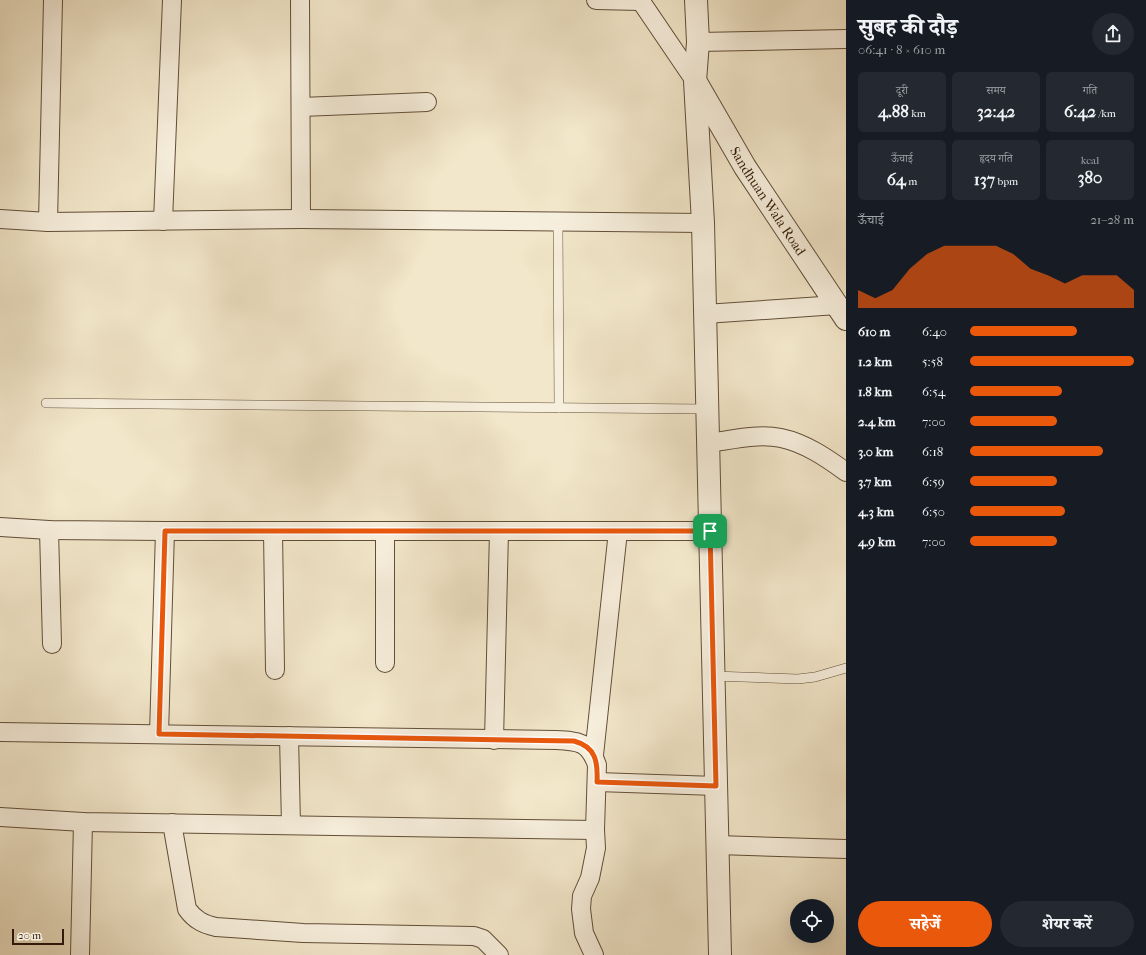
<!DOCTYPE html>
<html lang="hi">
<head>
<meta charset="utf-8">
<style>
	:root { --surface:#171b24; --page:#242831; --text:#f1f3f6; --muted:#9ea1a6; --accent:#ea580c }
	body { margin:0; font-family:"IM FELL French Canon","Noto Serif Devanagari",serif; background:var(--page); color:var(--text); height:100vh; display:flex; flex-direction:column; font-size:15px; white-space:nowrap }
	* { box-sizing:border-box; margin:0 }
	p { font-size:13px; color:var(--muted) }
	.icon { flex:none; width:22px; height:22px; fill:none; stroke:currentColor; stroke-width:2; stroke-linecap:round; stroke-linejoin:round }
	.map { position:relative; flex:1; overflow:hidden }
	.sheet { display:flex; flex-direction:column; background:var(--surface); width:300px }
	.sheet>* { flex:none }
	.tools { position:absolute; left:790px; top:899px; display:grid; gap:8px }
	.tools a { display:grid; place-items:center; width:44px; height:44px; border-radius:50%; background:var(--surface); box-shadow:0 4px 16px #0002; font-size:20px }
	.scale { position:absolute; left:12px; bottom:10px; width:52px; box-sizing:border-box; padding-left:4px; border:2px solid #321b08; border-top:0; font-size:11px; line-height:14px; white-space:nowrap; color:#321b08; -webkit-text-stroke:3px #f7efdd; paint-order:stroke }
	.pin { position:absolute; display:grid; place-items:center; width:34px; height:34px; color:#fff; margin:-17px; border-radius:8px; box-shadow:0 2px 6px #0006 }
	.round { display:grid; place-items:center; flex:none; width:42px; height:42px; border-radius:21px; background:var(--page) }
	.headline { display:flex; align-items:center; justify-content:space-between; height:68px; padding:0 12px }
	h1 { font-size:22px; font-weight:800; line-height:30px }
	.stats { display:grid; grid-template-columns:repeat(3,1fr); gap:6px; height:68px; padding:4px 12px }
	.stats div { display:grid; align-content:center; border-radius:6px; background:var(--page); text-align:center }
	.stats b { font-size:17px; font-weight:800 }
	.stats small { font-size:11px; font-weight:400 }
	.stats p { font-size:11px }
	.chart { height:112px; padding:8px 12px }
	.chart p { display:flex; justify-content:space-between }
	.chart svg { width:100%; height:72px; margin-top:4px; fill:var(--accent); opacity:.7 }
	.action { display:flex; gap:8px; margin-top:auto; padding:8px 12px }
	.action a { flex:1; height:46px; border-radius:24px; background:var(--accent); color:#fff; font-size:16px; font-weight:800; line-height:46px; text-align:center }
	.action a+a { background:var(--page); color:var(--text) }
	ul { padding:0 12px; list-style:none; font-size:13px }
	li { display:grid; grid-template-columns:64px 48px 1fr; align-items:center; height:30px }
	li i { height:10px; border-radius:5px; background:var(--accent) }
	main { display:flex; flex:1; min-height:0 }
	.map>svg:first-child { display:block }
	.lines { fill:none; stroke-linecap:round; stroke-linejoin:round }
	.service-casing { stroke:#624e38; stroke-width:10 }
	.minor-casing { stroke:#624e38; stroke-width:20 }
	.tertiary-casing { stroke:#624e38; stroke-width:24 }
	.service { stroke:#f7efdd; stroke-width:9 }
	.minor { stroke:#f7efdd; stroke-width:18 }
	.tertiary { stroke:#f7efdd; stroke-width:22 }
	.route-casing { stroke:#fff; stroke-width:8 }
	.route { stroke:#ea580c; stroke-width:5 }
	.labels { text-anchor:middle; stroke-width:3.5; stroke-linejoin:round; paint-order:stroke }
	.street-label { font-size:14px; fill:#321b08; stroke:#f7efdd }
</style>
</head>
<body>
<main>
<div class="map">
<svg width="846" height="955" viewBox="0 0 846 955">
	<rect width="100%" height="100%" fill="#f2e7ca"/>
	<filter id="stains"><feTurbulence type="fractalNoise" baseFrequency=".005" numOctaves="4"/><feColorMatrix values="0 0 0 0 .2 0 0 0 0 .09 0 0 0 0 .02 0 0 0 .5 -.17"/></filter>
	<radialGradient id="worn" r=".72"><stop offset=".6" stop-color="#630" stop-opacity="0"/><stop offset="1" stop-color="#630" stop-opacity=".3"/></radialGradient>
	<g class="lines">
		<g class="service-casing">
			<g id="service">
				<polyline points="558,222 559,408"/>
				<polyline points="46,403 707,409"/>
				<polyline points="713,676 798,679 815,677 846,668"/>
			</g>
		</g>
		<g class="minor-casing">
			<g id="minor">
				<polyline points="300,0 301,219"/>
				<polyline points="596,0 640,1"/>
				<polyline points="640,0 695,81"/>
				<polyline points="698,42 846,39"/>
				<polyline points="301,107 427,102"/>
				<polyline points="0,219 48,222 301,219 703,223"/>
				<polyline points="163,221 172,0"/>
				<polyline points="48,222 53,0"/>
				<polyline points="705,314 837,305"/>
				<path d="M708 443C731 440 758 433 781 438 805 443 827 458 846 472"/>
				<polyline points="0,527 49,530 165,531 710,531"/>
				<polyline points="49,530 52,644"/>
				<polyline points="273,531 275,670"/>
				<polyline points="385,663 385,531"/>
				<path d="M0 732 556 740C579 741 589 742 597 765L595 830 596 848 590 878 582 896 581 909 584 933 594 955"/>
				<polyline points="159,734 165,531"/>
				<polyline points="289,736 291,825"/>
				<polyline points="494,740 499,531"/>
				<polyline points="594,755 618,531"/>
				<polyline points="597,782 716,786"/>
				<polyline points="0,817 83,822 595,830"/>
				<path d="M172 823 187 909C195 920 203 924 216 927L303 933 474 936 483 939 499 955"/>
				<polyline points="717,845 846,849"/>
				<polyline points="80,955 83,822"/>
			</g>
		</g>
		<g class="tertiary-casing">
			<g id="tertiary">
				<polyline points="696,0 698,42 695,81 703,223 720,955"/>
				<path id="s1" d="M697 84 745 167 846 319"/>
			</g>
		</g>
		<use href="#service" class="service"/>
		<use href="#minor" class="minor"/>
		<use href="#tertiary" class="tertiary"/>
	</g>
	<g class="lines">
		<g class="route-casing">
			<path id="route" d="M165 531H710L716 786 597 782C598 762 596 747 574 741L159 734Z"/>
		</g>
		<use href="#route" class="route"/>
	</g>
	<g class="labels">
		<g class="street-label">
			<text dy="5" stroke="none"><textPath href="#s1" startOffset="137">Sandhuan Wala Road</textPath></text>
		</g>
	</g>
	<rect width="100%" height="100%" filter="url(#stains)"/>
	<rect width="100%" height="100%" fill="url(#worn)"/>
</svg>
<div class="tools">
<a><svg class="icon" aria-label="locate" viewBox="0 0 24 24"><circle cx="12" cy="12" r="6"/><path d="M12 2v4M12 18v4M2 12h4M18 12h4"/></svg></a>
</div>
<div class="scale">20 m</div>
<div class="pin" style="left:710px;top:531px;background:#1e9e55"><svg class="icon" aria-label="arrive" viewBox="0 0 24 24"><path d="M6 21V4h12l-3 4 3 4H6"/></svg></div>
</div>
<section class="sheet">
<div class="headline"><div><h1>सुबह की दौड़</h1><p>06:41 · 8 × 610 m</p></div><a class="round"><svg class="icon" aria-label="share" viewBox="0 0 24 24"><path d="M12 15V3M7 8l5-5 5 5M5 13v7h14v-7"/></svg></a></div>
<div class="stats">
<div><p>दूरी</p><b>4.88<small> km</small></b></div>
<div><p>समय</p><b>32:42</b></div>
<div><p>गति</p><b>6:42<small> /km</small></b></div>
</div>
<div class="stats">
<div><p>ऊँचाई</p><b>64<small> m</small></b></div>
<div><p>हृदय गति</p><b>137<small> bpm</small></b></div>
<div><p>kcal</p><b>380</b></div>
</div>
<div class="chart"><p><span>ऊँचाई</span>21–28 m</p>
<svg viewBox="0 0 160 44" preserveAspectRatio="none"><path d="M0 44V33L10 38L20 33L30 20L40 11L50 6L60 6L70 6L80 6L90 11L100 20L110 24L120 29L130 24L140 24L150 24L160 33V44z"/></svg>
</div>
<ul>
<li><b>610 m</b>6:40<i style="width:65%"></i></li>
<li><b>1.2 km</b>5:58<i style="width:100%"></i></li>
<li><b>1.8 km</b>6:54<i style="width:56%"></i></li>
<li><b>2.4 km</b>7:00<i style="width:53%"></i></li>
<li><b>3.0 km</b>6:18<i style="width:81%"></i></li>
<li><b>3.7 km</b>6:59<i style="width:53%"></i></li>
<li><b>4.3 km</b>6:50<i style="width:58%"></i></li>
<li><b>4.9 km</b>7:00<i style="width:53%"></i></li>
</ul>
<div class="action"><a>सहेजें</a><a>शेयर करें</a></div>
</section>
</main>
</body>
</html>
